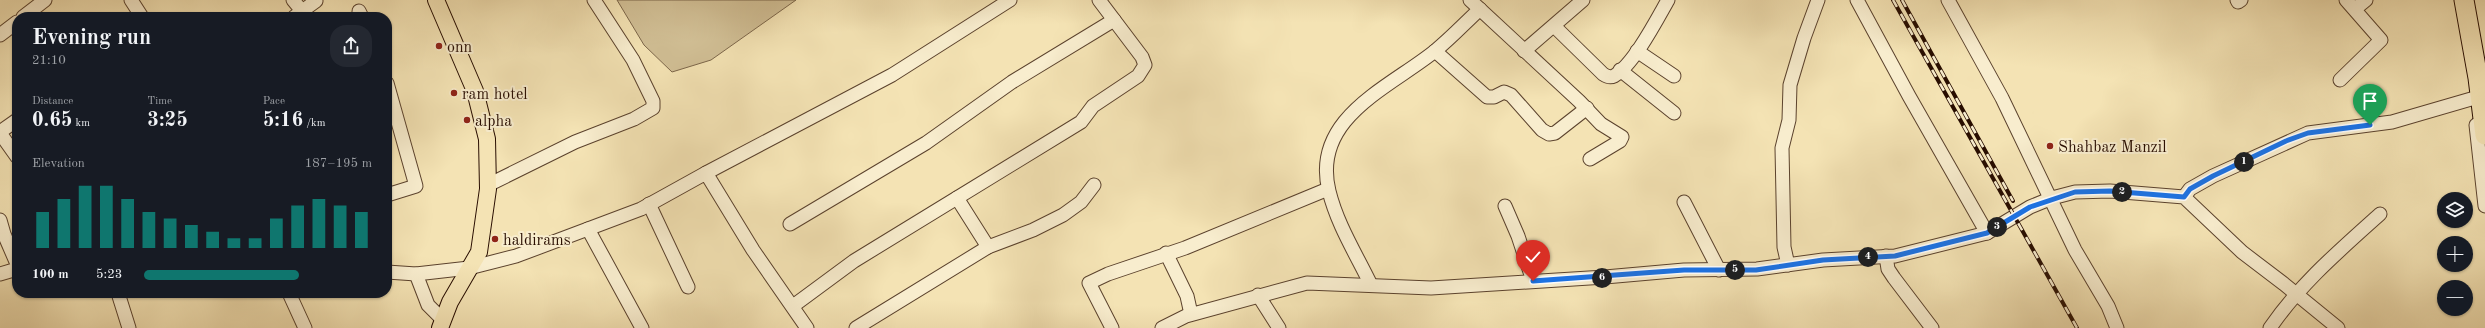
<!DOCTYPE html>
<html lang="en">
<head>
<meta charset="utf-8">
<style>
	:root { --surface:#171b24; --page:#242831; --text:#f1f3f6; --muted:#9ea1a6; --accent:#0f766e }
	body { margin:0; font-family:"Old Standard TT",serif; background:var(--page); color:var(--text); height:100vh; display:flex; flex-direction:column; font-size:15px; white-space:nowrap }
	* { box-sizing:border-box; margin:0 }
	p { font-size:13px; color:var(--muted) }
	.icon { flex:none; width:22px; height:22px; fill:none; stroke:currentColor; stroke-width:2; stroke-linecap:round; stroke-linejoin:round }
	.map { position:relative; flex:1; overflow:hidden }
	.side { position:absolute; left:12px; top:12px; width:380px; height:286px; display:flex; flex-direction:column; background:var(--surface); border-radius:16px; box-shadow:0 1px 3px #0004 }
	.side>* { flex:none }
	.fabs { position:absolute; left:2437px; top:192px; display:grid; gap:8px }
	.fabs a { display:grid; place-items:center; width:36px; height:36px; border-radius:50%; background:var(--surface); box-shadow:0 1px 3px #0004; font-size:20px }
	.pin { position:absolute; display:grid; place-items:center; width:34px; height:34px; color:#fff; margin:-41px -17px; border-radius:50% 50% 50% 0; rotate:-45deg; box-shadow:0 0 4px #0007 }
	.pin .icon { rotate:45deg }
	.km { position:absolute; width:20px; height:20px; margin:-10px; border-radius:50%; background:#222; color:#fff; font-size:11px; line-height:20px; text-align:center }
	.round { display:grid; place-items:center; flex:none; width:42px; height:42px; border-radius:16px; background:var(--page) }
	.head { display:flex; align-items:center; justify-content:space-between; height:68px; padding:0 20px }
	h1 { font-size:22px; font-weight:800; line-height:30px }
	.metrics { display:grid; grid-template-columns:repeat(3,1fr); gap:6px; height:68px; padding:4px 20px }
	.metrics div { display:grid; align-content:center }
	.metrics b { font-size:20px; font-weight:800 }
	.metrics small { font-size:11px; font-weight:400 }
	.metrics p { font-size:11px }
	.chart { height:112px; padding:8px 20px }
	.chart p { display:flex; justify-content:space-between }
	.chart svg { width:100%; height:72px; margin-top:4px; stroke:var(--accent); stroke-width:6 }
	ul { padding:0 20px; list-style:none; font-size:13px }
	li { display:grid; grid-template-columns:64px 48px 1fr; align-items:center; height:30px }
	li i { height:10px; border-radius:5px; background:var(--accent) }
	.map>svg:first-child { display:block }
	.green { fill:#d1bf95; stroke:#7c664a }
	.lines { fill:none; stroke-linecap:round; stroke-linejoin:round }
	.minor-casing { stroke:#5b422d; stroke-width:15 }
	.major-casing { stroke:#280d00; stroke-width:18 }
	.highway-casing { stroke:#280d00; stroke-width:21 }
	.minor { stroke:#f8edce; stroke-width:13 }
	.major { stroke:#f4e3b4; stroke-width:16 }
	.highway { stroke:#f4e3b4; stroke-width:19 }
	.rail-casing { stroke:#280d00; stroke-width:4 }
	.rail { stroke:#f8edce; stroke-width:2.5; stroke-dasharray:8; stroke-linecap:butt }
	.route-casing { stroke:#fff; stroke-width:8 }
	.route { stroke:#1a73e8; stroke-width:5 }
	.poi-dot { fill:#8f2418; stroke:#f8edce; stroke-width:1.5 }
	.labels { text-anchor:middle; stroke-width:4; stroke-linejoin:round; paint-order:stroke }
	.poi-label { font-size:16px; fill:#280d00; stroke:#f8edce; text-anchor:start }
</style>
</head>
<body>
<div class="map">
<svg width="2485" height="328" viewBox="0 0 2485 328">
	<rect width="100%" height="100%" fill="#f4e3b4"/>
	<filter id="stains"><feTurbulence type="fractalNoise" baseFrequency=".005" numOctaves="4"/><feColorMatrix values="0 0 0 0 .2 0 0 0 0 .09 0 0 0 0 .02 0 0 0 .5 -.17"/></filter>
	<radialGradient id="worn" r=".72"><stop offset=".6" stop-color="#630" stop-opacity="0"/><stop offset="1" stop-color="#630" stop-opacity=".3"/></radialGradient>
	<polygon class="green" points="617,0 796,0 711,60 672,72 644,45"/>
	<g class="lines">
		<g class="minor-casing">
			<g id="minor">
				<polyline points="131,0 142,17"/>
				<polyline points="293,0 302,11"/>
				<polyline points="1470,0 1579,101 1601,124 1622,137 1620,141 1590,159"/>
				<polyline points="1857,0 1909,96 1987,233"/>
				<polyline points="1948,0 2002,98 2075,250 2108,306 2117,328"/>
				<polyline points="2237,0 2238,2 2241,0"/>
				<polyline points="2355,9 2366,0"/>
				<polyline points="359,11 362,17"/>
				<polyline points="23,17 45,0"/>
				<polyline points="294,17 316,1"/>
				<path d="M1554 26 1603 74C1606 76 1610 78 1614 76 1634 64 1656 21 1668 0"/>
				<polyline points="0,35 17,22"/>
				<polyline points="1435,51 1487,97 1494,97 1504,92 1511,95 1542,130 1549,134 1555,133 1587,108"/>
				<polyline points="1524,51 1583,0"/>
				<polyline points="1637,51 1674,76"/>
				<polyline points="1620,70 1674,113"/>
				<polyline points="2340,80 2381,40 2346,0"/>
				<polyline points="387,83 416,186 387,195"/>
				<polyline points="2476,125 2485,206"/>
				<polyline points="0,132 17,120"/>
				<polyline points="0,133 17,157"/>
				<polyline points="706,173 892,75 1010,0"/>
				<polyline points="488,185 575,142 634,119 653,108 653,101 633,60 594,0"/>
				<polyline points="2184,197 2190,189 2213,176 2308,133 2392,122 2485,95"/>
				<polyline points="957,198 988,247"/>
				<polyline points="1684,202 1719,270"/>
				<polyline points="649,204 688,287"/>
				<polyline points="1505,206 1518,236 1533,281"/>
				<polyline points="0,220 4,234 17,264"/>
				<polyline points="790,224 926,143 1012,82 1114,20"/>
				<polyline points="588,229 642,328"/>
				<polyline points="1166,253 1187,296 1191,314"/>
				<polyline points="1886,256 1888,269 1894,278 1932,328"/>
				<polyline points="1788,265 1784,247 1782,148 1789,120 1790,85 1804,38 1818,0"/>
				<polyline points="387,272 416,274 469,268 516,256 641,209 706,173 753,250 807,328"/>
				<polyline points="0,274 17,269"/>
				<polyline points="416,274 428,305 443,320"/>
				<path d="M1371 285C1356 254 1337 224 1329 191 1311 118 1389 88 1435 51 1451 38 1465 23 1480 9"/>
				<polyline points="118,293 129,328"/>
				<polyline points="289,293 305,328"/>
				<polyline points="1258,295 1279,328"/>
				<polyline points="793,306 854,261 1081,122 1093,106 1138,76 1145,65 1142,57 1099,0"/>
				<polyline points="856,328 988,247 1033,230 1063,215 1081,202 1094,185"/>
				<polyline points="1112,328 1089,283 1108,274 1185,248 1328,189"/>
				<polyline points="1162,328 1186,316 1307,283 1431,288 1605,277 1684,270 1757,269 1823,260 1895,256 1987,233 2030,207 2052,198 2075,192 2110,191 2184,197 2242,252 2284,284 2338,328"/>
				<path d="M2270 328C2300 284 2340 250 2380 214"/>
			</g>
		</g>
		<g class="major-casing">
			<polyline id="major" points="436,0 475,91 487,139 488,189 479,252 450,302 440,328"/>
		</g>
		<g class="highway-casing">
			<polyline id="highway" points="2464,0 2478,78 2485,135"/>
		</g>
		<use href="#minor" class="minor"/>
		<use href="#major" class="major"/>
		<use href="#highway" class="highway"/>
		<g class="rail-casing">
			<g id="rail">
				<polyline points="1893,0 2077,328"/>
				<polyline points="1902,0 2013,201"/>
			</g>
		</g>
		<use href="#rail" class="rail"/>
	</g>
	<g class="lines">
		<g class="route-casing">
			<polyline id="route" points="1533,281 1684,270 1756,270 1823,260 1895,256 1987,233 2030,207 2075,192 2110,191 2184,197 2190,189 2213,176 2286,141 2308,133 2370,125"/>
		</g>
		<use href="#route" class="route"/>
	</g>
	<g class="poi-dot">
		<circle cx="439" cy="46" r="4"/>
		<circle cx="454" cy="93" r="4"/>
		<circle cx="467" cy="120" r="4"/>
		<circle cx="2050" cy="146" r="4"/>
		<circle cx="495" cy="239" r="4"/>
	</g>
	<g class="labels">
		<g class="poi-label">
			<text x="447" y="52">onn</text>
			<text x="462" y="99">ram hotel</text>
			<text x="475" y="126">alpha</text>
			<text x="2058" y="152">Shahbaz Manzil</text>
			<text x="503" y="245">haldirams</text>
		</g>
	</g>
	<rect width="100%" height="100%" filter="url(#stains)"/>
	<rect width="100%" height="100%" fill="url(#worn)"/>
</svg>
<div class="fabs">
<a><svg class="icon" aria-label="layers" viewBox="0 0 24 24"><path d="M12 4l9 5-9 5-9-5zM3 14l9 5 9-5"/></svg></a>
<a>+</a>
<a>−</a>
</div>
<div class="pin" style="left:2370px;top:125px;background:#1e9e55"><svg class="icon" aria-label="arrive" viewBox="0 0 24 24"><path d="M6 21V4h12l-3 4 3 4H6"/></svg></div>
<div class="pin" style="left:1533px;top:281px;background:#d93025"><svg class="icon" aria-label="check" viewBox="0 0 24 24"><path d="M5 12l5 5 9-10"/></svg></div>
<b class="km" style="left:2244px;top:162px">1</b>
<b class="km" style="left:2122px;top:192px">2</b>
<b class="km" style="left:1997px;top:227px">3</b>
<b class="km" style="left:1868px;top:257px">4</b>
<b class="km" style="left:1735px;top:270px">5</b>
<b class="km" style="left:1602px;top:278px">6</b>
<section class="side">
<div class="head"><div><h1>Evening run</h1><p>21:10</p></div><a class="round"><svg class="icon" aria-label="share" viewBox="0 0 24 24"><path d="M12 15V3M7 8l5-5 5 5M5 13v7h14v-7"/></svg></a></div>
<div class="metrics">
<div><p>Distance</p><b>0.65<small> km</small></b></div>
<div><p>Time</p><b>3:25</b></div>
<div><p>Pace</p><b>5:16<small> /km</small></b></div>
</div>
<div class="chart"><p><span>Elevation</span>187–195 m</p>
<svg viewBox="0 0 160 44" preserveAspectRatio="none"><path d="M5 44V22M15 44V14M25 44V6M35 44V6M45 44V14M55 44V22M65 44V26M75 44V30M85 44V34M95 44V38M105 44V38M115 44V26M125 44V18M135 44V14M145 44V18M155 44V22"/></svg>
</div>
<ul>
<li><b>100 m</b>5:23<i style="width:68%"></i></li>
</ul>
</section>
</div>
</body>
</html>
